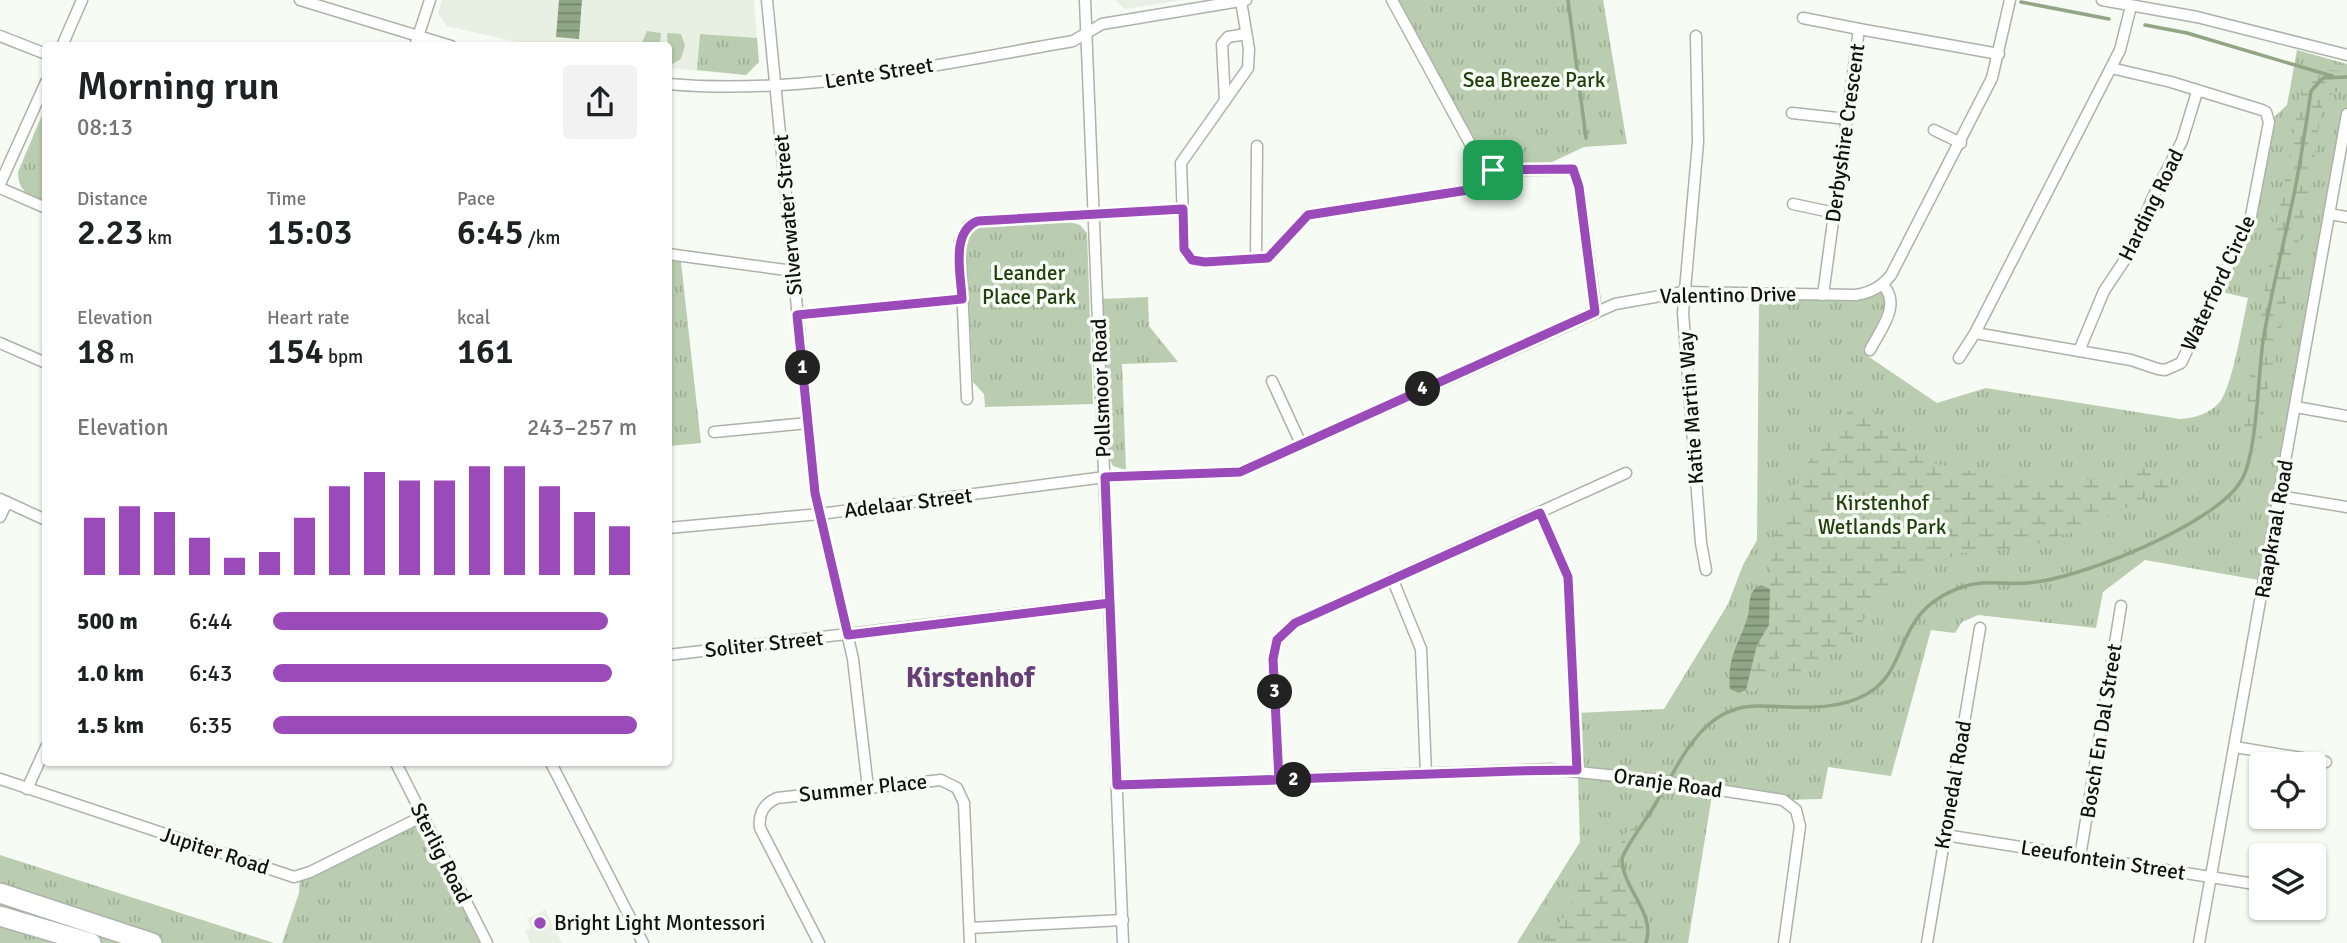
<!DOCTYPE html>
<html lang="en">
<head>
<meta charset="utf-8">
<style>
	:root { --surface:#fff; --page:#f2f2f2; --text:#202124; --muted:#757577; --accent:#9a4ab9 }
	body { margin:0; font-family:Signika,sans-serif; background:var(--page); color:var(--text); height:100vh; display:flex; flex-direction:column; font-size:26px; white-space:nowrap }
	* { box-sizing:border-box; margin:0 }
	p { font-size:23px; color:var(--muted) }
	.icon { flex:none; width:38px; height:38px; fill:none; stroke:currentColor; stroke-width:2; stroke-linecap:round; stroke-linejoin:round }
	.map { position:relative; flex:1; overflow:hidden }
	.drawer { position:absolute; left:42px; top:42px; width:630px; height:724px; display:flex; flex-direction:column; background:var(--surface); border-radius:7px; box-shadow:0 2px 5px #0004 }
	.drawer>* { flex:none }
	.controls { position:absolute; left:2249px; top:752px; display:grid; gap:14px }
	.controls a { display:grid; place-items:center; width:77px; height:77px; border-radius:7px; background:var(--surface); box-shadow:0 2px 5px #0004; font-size:35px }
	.pin { position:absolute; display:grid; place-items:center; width:60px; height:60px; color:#fff; margin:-30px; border-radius:14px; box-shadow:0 4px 10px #0006 }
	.km { position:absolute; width:35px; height:35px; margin:-18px; border-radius:50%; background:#222; color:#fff; font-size:19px; line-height:35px; text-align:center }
	.round { display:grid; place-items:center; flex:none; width:74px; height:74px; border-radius:7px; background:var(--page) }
	.overview { display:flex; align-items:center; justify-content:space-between; height:119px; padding:0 35px }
	h1 { font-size:38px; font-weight:600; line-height:52px }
	.figures { display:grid; grid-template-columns:repeat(3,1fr); gap:10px; height:119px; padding:7px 35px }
	.figures div { display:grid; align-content:center }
	.figures b { font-size:35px; font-weight:600 }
	.figures small { font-size:19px; font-weight:400 }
	.figures p { font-size:19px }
	.chart { height:196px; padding:14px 35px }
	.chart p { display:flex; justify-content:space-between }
	.chart svg { width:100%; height:126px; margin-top:7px; stroke:var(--accent); stroke-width:6 }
	ul { padding:0 35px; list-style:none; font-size:23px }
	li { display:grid; grid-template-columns:112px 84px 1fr; align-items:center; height:52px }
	li i { height:18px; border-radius:9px; background:var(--accent) }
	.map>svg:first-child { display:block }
	.built { fill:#e7f0e2 }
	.grass { fill:url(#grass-tufts) }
	.wetland { fill:url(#wetland-marsh) }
	.garden { fill:#bacdb0 }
	.water { fill:url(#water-rules) }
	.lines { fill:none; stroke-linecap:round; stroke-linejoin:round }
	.stream { stroke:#90a685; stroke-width:3.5 }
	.street-casing { stroke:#adb2aa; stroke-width:13 }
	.highway-casing { stroke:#adb2aa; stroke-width:22 }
	.street { stroke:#fff; stroke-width:10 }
	.highway { stroke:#fff; stroke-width:19 }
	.route-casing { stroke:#fff; stroke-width:14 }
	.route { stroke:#9a4ab9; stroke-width:9 }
	.poi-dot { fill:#9a4ab9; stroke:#f6fbf3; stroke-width:2.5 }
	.labels { text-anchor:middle; stroke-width:7; stroke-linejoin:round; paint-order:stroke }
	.street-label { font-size:21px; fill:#111210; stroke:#f6fbf3 }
	.park-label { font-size:21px; fill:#213f0d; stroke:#f6fbf3 }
	.poi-label { font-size:21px; fill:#111210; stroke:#f6fbf3; text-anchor:start }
	.district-label { font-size:28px; font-weight:bold; fill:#663f77; stroke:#f6fbf3 }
</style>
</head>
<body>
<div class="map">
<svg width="2347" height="943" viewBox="0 0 2347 943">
	<defs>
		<pattern id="grass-tufts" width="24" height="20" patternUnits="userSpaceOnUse" patternTransform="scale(1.75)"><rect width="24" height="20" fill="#bacdb0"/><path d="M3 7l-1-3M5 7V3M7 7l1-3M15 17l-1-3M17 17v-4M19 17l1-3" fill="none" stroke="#9faf96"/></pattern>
		<pattern id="wetland-marsh" width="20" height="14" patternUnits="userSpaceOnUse" patternTransform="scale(1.75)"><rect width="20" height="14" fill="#bacdb0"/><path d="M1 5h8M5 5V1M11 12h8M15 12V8" fill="none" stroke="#9faf96"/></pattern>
		<pattern id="water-rules" width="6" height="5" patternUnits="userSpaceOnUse" patternTransform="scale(1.75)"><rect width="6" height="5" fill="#90a685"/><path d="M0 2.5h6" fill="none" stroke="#74866b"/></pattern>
	</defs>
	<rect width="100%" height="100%" fill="#f6fbf3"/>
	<g class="built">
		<polygon points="442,0 754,0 759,62 746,75 669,68 668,46 530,45 447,26 438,13"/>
		<polygon points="1115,0 1182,0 1125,9"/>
		<polygon points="545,910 562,943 530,943 525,931 531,927 527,919"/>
	</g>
	<g class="grass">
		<polygon points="1399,0 1603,0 1627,144 1584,147 1550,163 1498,165 1486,161"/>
		<polygon points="700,34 757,38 759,62 746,75 697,70"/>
		<path d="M2297 50 2347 64V116L2264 581 2145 560 2103 592 2096 628 1978 615 1962 622 1955 633 1931 630 1891 776 1828 767 1822 799 1783 800 1713 789 1688 943H1517L1580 842 1576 713 1664 709 1728 604 1743 565 1757 540 1759 293 1856 295 1883 285 1892 298 1869 357 1937 403 1986 388 2180 419C2194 418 2209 414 2219 403 2232 389 2243 320 2248 298L2217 291 2250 221 2269 122 2287 105Z"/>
		<path d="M45 108V202C29 195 18 192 18 172Z"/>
		<polygon points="1070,222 1080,225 1087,233 1093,404 985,407 984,394 973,382 966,244 970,232 980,226"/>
		<polygon points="669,260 681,262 701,443 669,446"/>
		<polygon points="1148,297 1149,326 1178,362 1122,364 1126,470 1113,466 1108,456 1101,299"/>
		<polygon points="423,816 487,943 282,943 299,893 300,877"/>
		<polygon points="0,855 274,943 0,943"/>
	</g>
	<g class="wetland">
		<polygon points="2323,69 2342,71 2339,90 2323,100 2305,214 2266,396 2261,449 2255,450 2244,433 2244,424 2268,270 2303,82 2313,72"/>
		<path d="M1852 406 1875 411 1888 420 1902 446 1924 461 1982 474 2090 479C2105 485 2108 481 2122 474 2133 468 2149 468 2162 467L2169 474 2171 483 2166 491 2140 500 2087 529 2057 536 2030 547 1961 553 1896 580 1878 598 1858 628 1839 648 1821 662 1798 673 1788 672 1787 657 1782 651 1770 680 1754 692 1746 690 1757 645 1769 625 1772 540 1806 465Z"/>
		<path d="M1649 815C1639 827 1627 840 1623 856 1613 888 1656 910 1646 943H1535L1546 939 1569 910 1583 879 1620 847 1626 833Z"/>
	</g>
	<g class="garden">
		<polygon points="647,31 661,33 660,45 641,45"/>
		<polygon points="667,33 681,34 685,45 681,59 669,66"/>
		<polygon points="430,860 431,879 425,884 417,876 415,869 422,861"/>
	</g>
	<g class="water">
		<polygon points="559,0 582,0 579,39 556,37"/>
		<path d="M1761 585 1770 589 1769 625 1757 645 1746 690 1739 693 1730 689C1727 657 1738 646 1747 619 1752 606 1745 592 1761 585Z"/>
	</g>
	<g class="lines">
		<g class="stream">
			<polyline points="1568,0 1586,138"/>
			<polyline points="2021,2 2109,19"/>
			<polyline points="2145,25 2187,33 2332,76"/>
			<path d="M1646 943C1656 912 1622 889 1622 858 1631 838 1645 822 1656 803 1680 763 1701 706 1757 706 1794 706 1833 713 1867 694 1913 667 1890 613 1962 587 1984 579 2004 585 2026 583 2076 581 2216 524 2241 481 2257 456 2258 375 2263 341 2270 297 2282 252 2291 208 2300 169 2305 130 2311 91L2323 78 2347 77"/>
		</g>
		<g class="street-casing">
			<g id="street">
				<polyline points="300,0 451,46"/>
				<polyline points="767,0 815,493 853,659 868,788"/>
				<polyline points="1085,0 1123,943"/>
				<polyline points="1392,0 1480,162 1501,171 1573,169 1579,187 1596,312"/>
				<polyline points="2102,0 2197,17 2347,55"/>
				<polyline points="1241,1 1249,49 1248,68 1181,163 1184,249 1192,260 1205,262 1268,258 1308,215 1468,190 1478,186 1493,170"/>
				<polyline points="1803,18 1859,29"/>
				<polyline points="0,36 46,54"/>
				<polyline points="1696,36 1698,142 1683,313 1701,543 1706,570"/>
				<polyline points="62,46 82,0"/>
				<polyline points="415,46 430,0"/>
				<path d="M668 84C805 96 939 64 1073 41L1102 24 1246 0"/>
				<polyline points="1225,101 1222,44 1228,37 1246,34"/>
				<polyline points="1792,113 1847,119"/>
				<polyline points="1934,130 1961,143"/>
				<polyline points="0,184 46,82"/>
				<polyline points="0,188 46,208"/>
				<polyline points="1793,204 1835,213"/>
				<polyline points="2329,214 2347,217"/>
				<polyline points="668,254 793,271"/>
				<polyline points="1256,259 1257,146"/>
				<polyline points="1823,295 1859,29 1999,54"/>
				<polyline points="798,315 962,299"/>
				<polyline points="1975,333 2131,360 2158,369 2165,370 2181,363 2250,221 2269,122 2266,112 2262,110 2171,82 2111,68"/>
				<polyline points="0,343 46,363"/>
				<path d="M1870 350C1880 330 1902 305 1883 285"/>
				<polyline points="2079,351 2104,291 2130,252 2153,197 2182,141 2197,92"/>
				<polyline points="1959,358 1975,333 2120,50 2131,6"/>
				<polyline points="1272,381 1301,444"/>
				<polyline points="967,399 960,241 968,226 978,221 1183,209"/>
				<polyline points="2296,407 2347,416"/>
				<polyline points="714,432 808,423"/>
				<polyline points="2280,496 2347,507"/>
				<polyline points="0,499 46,520"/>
				<polyline points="1540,513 1568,577 1577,770"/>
				<polyline points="0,517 7,502"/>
				<path d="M668 528 820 514 1105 477 1240 472 1615 304 1683 292 1856 295C1872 292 1881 287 1891 275L1992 78 2010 0"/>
				<polyline points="1392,578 1421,649 1426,774"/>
				<polyline points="668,655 1110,603"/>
				<polyline points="2235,747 2326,762"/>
				<polyline points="396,763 487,943"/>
				<polyline points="551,763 643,943"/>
				<polyline points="0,779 294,877 310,872 423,816"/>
				<polyline points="1279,780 1273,659 1277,640 1295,623 1626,473"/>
				<polyline points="1117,785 1550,769 1655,780 1783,800 1796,810 1800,826 1784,943"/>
				<polyline points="27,789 46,747"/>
				<polyline points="1945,835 2261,885"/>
				<polyline points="2080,857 2121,606"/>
				<polyline points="970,928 1123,920"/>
				<path d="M819 943 760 828C758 813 764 804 777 798L941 780 957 788 964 803 970 943"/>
				<polyline points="1927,943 1980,628"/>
				<polyline points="2199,943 2347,114"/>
			</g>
		</g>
		<g class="highway-casing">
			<g id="highway">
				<polyline points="0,893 152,943"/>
				<polyline points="0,916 91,943"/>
			</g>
		</g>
		<use href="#street" class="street"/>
		<use href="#highway" class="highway"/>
	</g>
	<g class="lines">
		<g class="route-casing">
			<path id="route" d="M1493 170 1478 186 1468 190 1308 215 1268 258 1205 262 1192 260 1184 249 1183 209 978 221C950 231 961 275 962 299L797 315 815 493 848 635 1110 603 1117 785 1516 771 1577 770 1568 577 1540 513 1295 623 1277 640 1273 659 1279 780 1117 785 1105 477 1240 472 1595 312 1579 187 1573 169 1493 170"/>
		</g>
		<use href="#route" class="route"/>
	</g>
	<circle class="poi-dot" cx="540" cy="923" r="7"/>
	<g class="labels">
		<g class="street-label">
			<text transform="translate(879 73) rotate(-9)" y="7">Lente Street</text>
			<text transform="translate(1845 133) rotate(-82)" y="7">Derbyshire Crescent</text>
			<text transform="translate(2151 205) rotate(-64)" y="7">Harding Road</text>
			<text transform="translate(788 215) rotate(-95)" y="7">Silverwater Street</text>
			<text transform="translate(2218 283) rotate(-65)" y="7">Waterford Circle</text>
			<text transform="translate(1728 295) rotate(-1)" y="7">Valentino Drive</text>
			<text transform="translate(1101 388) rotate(-92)" y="7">Pollsmoor Road</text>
			<text transform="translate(1691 408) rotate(-94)" y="7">Katie Martin Way</text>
			<text transform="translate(908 503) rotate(-7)" y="7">Adelaar Street</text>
			<text transform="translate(2274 529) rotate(-80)" y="7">Raapkraal Road</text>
			<text transform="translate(764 644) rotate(-6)" y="7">Soliter Street</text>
			<text transform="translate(2101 731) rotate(-81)" y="7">Bosch En Dal Street</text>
			<text transform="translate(1668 783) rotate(8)" y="7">Oranje Road</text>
			<text transform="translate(1953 785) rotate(-80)" y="7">Kronedal Road</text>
			<text transform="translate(863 788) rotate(-6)" y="7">Summer Place</text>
			<text transform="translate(215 851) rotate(18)" y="7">Jupiter Road</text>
			<text transform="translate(441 853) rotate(63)" y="7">Sterlig Road</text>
			<text transform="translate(2103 860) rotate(9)" y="7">Leeufontein Street</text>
		</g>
		<g class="park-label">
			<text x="1534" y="87">Sea Breeze Park</text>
			<text x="1029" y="280">Leander<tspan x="1029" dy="24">Place Park</tspan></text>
			<text x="1882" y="510">Kirstenhof<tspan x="1882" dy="24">Wetlands Park</tspan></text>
		</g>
		<g class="poi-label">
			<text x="554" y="930">Bright Light Montessori</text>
		</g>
		<g class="district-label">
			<text x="970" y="687">Kirstenhof</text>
		</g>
	</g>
</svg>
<div class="controls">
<a><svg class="icon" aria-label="locate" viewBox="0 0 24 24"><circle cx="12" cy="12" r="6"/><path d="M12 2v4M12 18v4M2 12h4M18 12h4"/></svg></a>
<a><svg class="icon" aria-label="layers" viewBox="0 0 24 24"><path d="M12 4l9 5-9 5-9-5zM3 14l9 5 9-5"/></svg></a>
</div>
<div class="pin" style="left:1493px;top:170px;background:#1e9e55"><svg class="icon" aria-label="arrive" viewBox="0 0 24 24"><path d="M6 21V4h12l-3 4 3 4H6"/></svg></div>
<b class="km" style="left:803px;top:368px">1</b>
<b class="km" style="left:1294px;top:780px">2</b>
<b class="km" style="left:1275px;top:692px">3</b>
<b class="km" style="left:1423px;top:389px">4</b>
<section class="drawer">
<div class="overview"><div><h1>Morning run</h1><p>08:13</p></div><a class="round"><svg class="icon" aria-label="share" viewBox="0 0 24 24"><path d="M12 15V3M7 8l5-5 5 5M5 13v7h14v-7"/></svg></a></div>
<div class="figures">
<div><p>Distance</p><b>2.23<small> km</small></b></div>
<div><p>Time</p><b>15:03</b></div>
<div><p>Pace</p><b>6:45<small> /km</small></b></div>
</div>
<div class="figures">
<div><p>Elevation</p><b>18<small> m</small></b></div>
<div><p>Heart rate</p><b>154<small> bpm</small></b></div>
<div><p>kcal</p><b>161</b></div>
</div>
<div class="chart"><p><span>Elevation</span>243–257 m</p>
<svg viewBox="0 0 160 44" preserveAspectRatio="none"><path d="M5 44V24M15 44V20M25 44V22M35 44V31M45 44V38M55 44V36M65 44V24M75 44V13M85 44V8M95 44V11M105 44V11M115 44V6M125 44V6M135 44V13M145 44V22M155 44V27"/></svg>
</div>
<ul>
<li><b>500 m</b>6:44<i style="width:92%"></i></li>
<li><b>1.0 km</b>6:43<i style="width:93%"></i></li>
<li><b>1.5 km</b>6:35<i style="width:100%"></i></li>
</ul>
</section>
</div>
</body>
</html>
